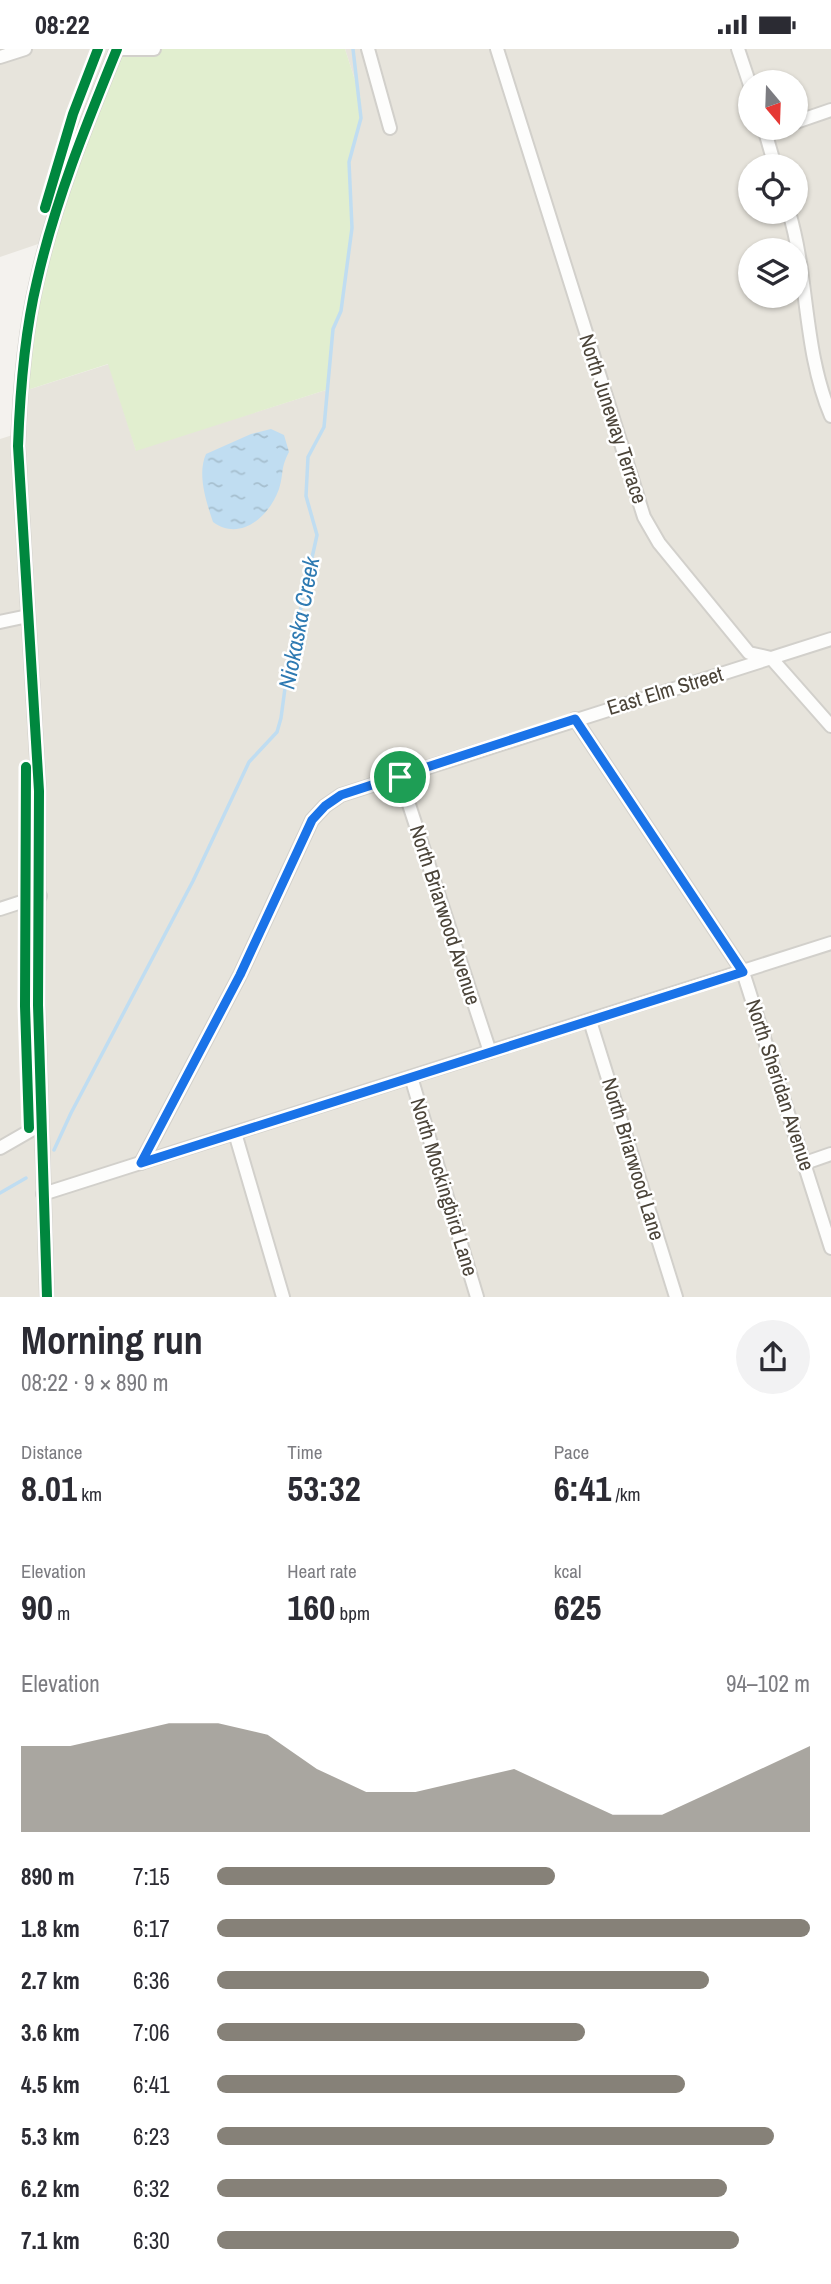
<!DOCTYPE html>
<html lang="en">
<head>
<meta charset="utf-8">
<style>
	:root { --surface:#fff; --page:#f2f2f3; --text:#2b2b33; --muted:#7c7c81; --accent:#868178 }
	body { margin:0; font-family:"Archivo Narrow",sans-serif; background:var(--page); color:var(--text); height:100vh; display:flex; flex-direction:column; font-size:26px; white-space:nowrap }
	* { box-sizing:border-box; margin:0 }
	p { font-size:23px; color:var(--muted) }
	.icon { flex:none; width:38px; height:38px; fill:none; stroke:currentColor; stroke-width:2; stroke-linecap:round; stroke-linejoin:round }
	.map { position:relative; height:1248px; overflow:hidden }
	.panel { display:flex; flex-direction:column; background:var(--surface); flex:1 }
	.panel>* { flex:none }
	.needle { width:46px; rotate:161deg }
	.fabs { position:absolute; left:738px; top:21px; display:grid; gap:14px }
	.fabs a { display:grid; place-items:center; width:70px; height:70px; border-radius:50%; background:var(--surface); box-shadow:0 2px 5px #0004; font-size:35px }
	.pin { position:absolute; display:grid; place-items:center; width:60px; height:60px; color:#fff; margin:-30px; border:4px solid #fff; border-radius:50%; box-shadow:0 2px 7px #0007 }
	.round { display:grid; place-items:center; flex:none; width:74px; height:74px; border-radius:37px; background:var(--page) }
	.head { display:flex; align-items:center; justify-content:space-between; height:119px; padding:0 21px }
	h1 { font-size:38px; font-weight:700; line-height:52px }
	.stats { display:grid; grid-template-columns:repeat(3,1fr); gap:10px; height:119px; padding:7px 21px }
	.stats div { display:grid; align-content:center }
	.stats b { font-size:35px; font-weight:700 }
	.stats small { font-size:19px; font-weight:400 }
	.stats p { font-size:19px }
	.chart { height:196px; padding:14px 21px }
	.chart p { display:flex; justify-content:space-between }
	.chart svg { width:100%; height:126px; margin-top:7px; fill:var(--accent); opacity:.7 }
	ul { padding:0 21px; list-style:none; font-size:23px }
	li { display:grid; grid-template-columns:112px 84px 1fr; align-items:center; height:52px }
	li i { height:18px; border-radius:9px; background:var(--accent) }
	.status { display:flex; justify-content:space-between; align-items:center; height:49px; padding:0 35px; background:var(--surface); direction:ltr }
	.status svg { height:19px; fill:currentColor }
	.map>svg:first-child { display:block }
	.residential { fill:#e7e4dc; fill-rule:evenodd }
	.green { fill:#e1eecf }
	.water { fill:url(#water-ripples) }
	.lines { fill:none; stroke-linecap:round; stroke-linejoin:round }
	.stream { stroke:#c0ddf1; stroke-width:3.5 }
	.minor-casing { stroke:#d2d0cb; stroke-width:16 }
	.minor { stroke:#fdfdfc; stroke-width:12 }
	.cycleway-casing { stroke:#fff; stroke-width:15 }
	.cycleway { stroke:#00873e; stroke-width:10 }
	.route-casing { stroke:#fff; stroke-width:14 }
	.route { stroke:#1a73e8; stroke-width:9 }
	.labels { text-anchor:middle; stroke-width:5; stroke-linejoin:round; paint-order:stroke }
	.street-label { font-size:21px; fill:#4b4439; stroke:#fff }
	.water-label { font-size:23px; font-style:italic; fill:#2e7ab2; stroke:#fff }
</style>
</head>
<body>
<div class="status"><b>08:22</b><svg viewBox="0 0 49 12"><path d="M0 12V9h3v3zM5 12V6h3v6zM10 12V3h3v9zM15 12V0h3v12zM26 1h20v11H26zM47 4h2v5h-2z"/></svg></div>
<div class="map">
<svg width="831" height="1248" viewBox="0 0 831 1248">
	<defs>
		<pattern id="water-ripples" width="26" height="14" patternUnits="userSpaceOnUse" patternTransform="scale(1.75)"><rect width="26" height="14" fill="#c0ddf1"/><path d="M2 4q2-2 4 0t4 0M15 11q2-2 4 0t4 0" fill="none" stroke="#a6bfcf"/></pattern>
	</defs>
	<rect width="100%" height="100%" fill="#f4f2ee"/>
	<g class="residential">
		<polygon points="0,0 154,0 47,192 0,208"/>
		<path d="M345 0H831V1248H0V390L19 384 21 343 109 315 136 401 326 341 333 280 341 262 352 179 349 113 358 84 361 50ZM751 33H796V79H751ZM751 117H796V163H751ZM751 201H796V247H751Z"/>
	</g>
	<polygon class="green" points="117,0 345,0 361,50 361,69 350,105 352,179 341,262 333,280 326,341 136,402 108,315 21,343 36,234"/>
	<path class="water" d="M271 380 284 386 289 403C280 420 284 425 279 440 269 468 240 493 213 473 206 452 197 425 206 405L251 385Z"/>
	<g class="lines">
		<g class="stream">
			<polyline points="54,1101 71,1064 193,832 249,713 277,683 281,669 288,617 317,486 306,447 308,408 324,378 333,280 341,262 352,179 349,113 361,69 353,0"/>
			<polyline points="0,1144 26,1129"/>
		</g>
		<g class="minor-casing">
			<g id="minor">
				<polyline points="116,0 154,0"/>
				<polyline points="368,0 390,79"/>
				<polyline points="497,0 644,468 659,494 749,604 771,609 831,677"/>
				<polyline points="738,0 751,39"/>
				<polyline points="0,8 25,0"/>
				<polyline points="796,73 831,61"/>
				<polyline points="764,79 775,117"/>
				<path d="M789 163C809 230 803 301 831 367"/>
				<polyline points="0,573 28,567"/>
				<polyline points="575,670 743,923 831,1199"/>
				<polyline points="400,728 490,1003"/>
				<polyline points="0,860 40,847"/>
				<polyline points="590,972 676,1248"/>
				<polyline points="411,1028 477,1248"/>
				<polyline points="235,1084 283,1248"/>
				<polyline points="0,1099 40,1076"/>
				<polyline points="141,1114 240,926 312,771 325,757 341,746 831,590"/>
				<polyline points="805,1114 831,1105"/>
				<polyline points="43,1145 831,894"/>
				<path d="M47 1248 38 956 39 742 18 397C20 342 24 286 37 232 55 152 86 76 117 0"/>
			</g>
		</g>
		<use href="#minor" class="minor"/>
		<g class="cycleway-casing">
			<g id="cycleway">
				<polyline points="45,159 73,65 98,0"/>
				<polyline points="26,718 25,957 29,1079"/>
				<path d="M47 1248 38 956 39 742 18 397C20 342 24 286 37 232 55 152 86 76 117 0"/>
			</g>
		</g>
		<use href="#cycleway" class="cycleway"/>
	</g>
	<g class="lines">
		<g class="route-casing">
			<polygon id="route" points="575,670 743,923 141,1114 240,926 312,771 325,757 341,746"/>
		</g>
		<use href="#route" class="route"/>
	</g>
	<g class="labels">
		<g class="street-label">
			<text transform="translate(613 370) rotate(72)" y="7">North Juneway Terrace</text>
			<text transform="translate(665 642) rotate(-17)" y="7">East Elm Street</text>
			<text transform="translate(445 866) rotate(72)" y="7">North Briarwood Avenue</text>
			<text transform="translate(780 1036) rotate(72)" y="7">North Sheridan Avenue</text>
			<text transform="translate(633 1110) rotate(73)" y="7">North Briarwood Lane</text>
			<text transform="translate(444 1138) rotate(73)" y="7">North Mockingbird Lane</text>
		</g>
		<g class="water-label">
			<text transform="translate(299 574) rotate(-79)" y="8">Niokaska Creek</text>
		</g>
	</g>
</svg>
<div class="fabs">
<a><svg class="needle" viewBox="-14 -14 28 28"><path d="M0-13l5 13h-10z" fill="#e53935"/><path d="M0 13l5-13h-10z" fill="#7c7c81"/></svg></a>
<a><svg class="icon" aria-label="locate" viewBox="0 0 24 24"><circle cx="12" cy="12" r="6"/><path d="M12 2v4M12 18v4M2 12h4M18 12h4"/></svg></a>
<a><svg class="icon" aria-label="layers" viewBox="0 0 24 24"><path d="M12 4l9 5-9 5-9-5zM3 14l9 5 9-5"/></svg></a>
</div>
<div class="pin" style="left:400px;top:728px;background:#1e9e55"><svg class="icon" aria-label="arrive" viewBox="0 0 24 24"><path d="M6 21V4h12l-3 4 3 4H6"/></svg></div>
</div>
<section class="panel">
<div class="head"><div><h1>Morning run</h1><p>08:22 · 9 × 890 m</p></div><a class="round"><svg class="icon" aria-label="share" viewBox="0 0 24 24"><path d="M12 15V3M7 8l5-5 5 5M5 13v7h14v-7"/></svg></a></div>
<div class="stats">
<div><p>Distance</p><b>8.01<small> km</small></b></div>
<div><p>Time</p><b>53:32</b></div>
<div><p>Pace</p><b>6:41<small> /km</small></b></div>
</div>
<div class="stats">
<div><p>Elevation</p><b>90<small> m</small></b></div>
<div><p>Heart rate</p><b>160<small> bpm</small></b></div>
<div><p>kcal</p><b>625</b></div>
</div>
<div class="chart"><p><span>Elevation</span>94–102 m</p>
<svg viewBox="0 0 160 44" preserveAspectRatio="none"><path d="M0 44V14L10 14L20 10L30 6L40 6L50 10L60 22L70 30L80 30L90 26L100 22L110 30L120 38L130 38L140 30L150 22L160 14V44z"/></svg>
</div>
<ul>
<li><b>890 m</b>7:15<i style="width:57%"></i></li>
<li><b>1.8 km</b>6:17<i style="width:100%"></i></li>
<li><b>2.7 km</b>6:36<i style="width:83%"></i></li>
<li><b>3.6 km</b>7:06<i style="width:62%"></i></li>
<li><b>4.5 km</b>6:41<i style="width:79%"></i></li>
<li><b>5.3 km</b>6:23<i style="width:94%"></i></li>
<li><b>6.2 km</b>6:32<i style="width:86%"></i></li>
<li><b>7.1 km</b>6:30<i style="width:88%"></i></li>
</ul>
</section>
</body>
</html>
